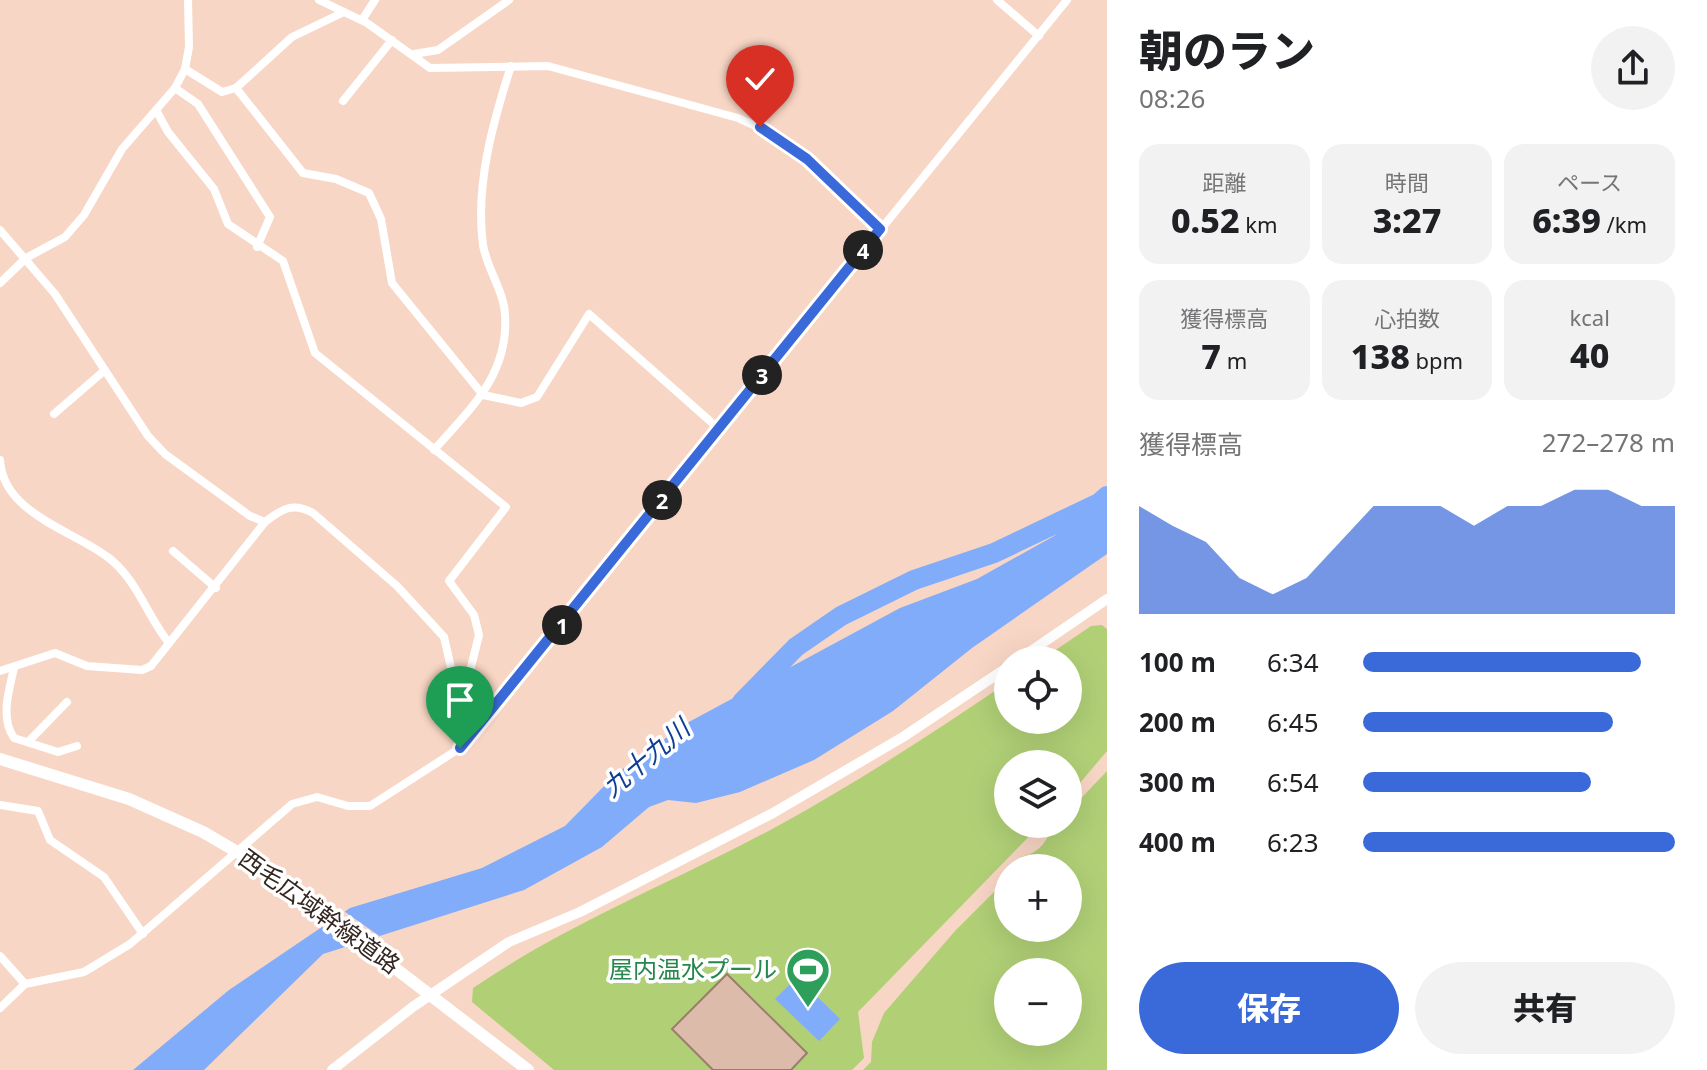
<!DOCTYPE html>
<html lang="ja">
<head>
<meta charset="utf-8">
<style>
	:root { --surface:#fff; --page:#f2f2f2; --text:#202124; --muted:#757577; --accent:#3a6ada }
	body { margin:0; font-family:"Noto Sans","Noto Sans JP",sans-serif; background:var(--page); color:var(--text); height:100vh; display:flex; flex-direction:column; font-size:30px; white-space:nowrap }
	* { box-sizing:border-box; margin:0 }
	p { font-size:26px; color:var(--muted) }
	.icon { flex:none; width:44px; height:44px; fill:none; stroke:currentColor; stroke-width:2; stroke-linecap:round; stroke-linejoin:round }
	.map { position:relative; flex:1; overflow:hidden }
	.side { display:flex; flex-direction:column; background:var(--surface); width:600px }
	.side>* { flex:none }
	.buttons { position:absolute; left:994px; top:646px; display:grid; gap:16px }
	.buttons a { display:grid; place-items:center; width:88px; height:88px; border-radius:50%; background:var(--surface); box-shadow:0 8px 32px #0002; font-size:40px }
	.pin { position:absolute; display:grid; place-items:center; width:68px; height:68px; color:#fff; margin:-82px -34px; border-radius:50% 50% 50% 0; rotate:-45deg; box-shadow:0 0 8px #0007 }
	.pin .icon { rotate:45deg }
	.km { position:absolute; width:40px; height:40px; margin:-20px; border-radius:50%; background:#222; color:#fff; font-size:22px; line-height:40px; text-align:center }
	.round { display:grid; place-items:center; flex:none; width:84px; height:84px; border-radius:42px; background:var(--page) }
	.summary { display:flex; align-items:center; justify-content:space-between; height:136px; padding:0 32px }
	h1 { font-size:44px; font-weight:800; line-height:60px }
	.metrics { display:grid; grid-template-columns:repeat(3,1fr); gap:12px; height:136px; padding:8px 32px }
	.metrics div { display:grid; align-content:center; border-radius:20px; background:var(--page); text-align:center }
	.metrics b { font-size:34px; font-weight:800 }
	.metrics small { font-size:22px; font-weight:400 }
	.metrics p { font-size:22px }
	.chart { height:224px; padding:16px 32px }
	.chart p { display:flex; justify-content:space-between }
	.chart svg { width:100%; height:144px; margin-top:8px; fill:var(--accent); opacity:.7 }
	.button { display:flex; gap:16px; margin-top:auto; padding:16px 32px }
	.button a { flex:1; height:92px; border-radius:48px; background:var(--accent); color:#fff; font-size:32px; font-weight:800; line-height:92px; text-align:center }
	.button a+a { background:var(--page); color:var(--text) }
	ul { padding:0 32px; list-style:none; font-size:26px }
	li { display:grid; grid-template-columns:128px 96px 1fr; align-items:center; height:60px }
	li i { height:20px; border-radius:10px; background:var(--accent) }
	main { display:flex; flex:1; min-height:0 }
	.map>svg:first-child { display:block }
	.green { fill:#b1d076; fill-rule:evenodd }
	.water { fill:#81acfa }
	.pier { fill:#f8d6c5 }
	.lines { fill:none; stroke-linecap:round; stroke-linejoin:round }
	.river { stroke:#81acfa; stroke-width:20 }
	.building { fill:#dcbbaa; stroke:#9b7d6d; stroke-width:2 }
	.minor { stroke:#fff; stroke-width:8 }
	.tertiary { stroke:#fff; stroke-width:10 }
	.secondary { stroke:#fff; stroke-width:12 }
	.route-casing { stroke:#fff; stroke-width:16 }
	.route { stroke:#3a6ada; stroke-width:10 }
	.labels { text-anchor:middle; stroke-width:7; stroke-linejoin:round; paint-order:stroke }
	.street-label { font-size:24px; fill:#342721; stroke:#fff }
	.leisure-label { font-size:24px; fill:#27864d; stroke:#fff; text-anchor:end }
	.water-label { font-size:26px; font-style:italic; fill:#0d3d94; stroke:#fff }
</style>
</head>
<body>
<main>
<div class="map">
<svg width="1107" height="1070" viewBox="0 0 1107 1070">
	<rect width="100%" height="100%" fill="#f8d6c5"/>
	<g class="green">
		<path d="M1102 625 1107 629V751L1068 797V764H1008V824H1041L858 1012 864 1058 852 1070H554L472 1002 473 988C571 921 682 879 785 822 862 779 935 732 1008 682V720H1068V660H1041L1091 626Z"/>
		<path d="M1107 771V1070H863L871 1062 872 1042 884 1013 955 931 1008 878V928H1068V868H1014L1021 857C1044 851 1044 841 1056 824H1068V812ZM1008 972H1068V1032H1008Z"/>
	</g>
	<g class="water">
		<polygon points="1107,492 1107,554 972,648 893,711 814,760 740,792 696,803 668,800 649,807 602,847 524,890 323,954 204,1070 133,1070 229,990 350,908 482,868 565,826 617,773 687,723 900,608 977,579 1054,536"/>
		<polygon points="797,977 840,1019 819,1041 775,999"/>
	</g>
	<polygon class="pier" points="341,909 385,940 352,949 318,924"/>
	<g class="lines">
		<polyline class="river" points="742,702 796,647 841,616 914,580 994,553 1099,503 1107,496"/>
	</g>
	<polygon class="building" points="727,974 807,1053 791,1070 713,1070 672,1029"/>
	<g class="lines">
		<g class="minor">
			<path d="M319 0 367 23 430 68 548 66 738 118C794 141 837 188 880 229"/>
			<polyline points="997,0 1039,36"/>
			<polyline points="362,20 375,0"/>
			<polyline points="414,54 438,50 509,0"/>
			<polyline points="185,69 222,92 236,88 303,173 336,179 369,193 381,219 392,283 483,395 521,403 537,397 589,314 719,429"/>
			<polyline points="175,88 198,104 270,217 257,247"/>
			<polyline points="236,88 292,37 344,12"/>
			<polyline points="343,101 392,40"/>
			<polyline points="156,110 168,132 214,189 228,224 283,261 315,353 506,507 449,581 474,615 479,635 470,671 483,718"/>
			<polyline points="0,230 55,294 148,436 165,454 250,516 265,522"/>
			<polyline points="0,283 26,258 65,237 84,215 122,149 175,88 185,69 189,47 188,0"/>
			<polyline points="54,414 105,370"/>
			<path d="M434 450C470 409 509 375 505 315 504 291 487 269 483 245 475 185 493 122 511 66"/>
			<path d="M0 460C3 514 73 530 109 558 138 581 147 616 169 643"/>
			<polyline points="173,551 216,588"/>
			<path d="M14 668C9 690 0 718 14 738L58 752 77 746"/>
			<path d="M0 671 55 653 87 666 142 670 151 666 265 522C282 509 292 502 313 513L397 586 444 637 458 698 473 731"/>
			<polyline points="28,742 67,702"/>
			<polyline points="0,805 38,811 50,840 104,877 143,934"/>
			<polyline points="0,956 25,984"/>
			<polyline points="0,1008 25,984 84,972 130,944 292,804 317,797 348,806 370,806 460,748 1067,0"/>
		</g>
		<g class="tertiary">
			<polyline points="1018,660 1107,599"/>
			<polyline points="332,1070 414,1006 509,942 580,912 773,813 903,737 1008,667"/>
		</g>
		<polyline class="secondary" points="0,759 129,799 203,832 263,867 528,1070"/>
	</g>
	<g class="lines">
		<g class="route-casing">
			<polyline id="route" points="460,748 880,229 807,159 760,127"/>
		</g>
		<use href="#route" class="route"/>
	</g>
	<defs>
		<g id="stadium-pin" transform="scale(2.3)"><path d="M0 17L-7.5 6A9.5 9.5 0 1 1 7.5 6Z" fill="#2e9e5b" stroke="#fff"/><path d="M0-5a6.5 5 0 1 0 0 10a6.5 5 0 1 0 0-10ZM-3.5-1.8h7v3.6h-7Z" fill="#fff"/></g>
	</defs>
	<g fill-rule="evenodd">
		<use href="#stadium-pin" x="808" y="970"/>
	</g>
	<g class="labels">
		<g class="street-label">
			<text transform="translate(319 912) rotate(36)" y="8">西毛広域幹線道路</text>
		</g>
		<g class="leisure-label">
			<text x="777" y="978">屋内温水プール</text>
		</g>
		<g class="water-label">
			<text transform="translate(646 758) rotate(-40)" y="9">九十九川</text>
		</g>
	</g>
</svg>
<div class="buttons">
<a><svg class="icon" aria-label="locate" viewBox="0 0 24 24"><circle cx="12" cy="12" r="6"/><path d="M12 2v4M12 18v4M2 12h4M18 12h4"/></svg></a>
<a><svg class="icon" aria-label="layers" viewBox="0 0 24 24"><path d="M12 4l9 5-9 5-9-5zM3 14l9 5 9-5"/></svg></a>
<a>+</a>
<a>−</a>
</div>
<div class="pin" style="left:460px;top:748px;background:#1e9e55"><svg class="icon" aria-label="arrive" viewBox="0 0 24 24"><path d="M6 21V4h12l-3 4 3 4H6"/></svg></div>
<div class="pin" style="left:760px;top:127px;background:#d93025"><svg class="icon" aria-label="check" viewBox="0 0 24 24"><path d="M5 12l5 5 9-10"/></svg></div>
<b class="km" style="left:562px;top:625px">1</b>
<b class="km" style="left:662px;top:500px">2</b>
<b class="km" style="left:762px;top:375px">3</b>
<b class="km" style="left:863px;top:250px">4</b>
</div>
<section class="side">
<div class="summary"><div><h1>朝のラン</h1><p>08:26</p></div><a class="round"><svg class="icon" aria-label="share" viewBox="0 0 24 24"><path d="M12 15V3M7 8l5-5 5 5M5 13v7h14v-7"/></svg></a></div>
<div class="metrics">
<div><p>距離</p><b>0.52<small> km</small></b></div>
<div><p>時間</p><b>3:27</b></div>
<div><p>ペース</p><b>6:39<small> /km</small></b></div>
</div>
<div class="metrics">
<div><p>獲得標高</p><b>7<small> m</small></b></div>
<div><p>心拍数</p><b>138<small> bpm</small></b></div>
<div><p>kcal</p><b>40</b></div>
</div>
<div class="chart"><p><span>獲得標高</span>272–278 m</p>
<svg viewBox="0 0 160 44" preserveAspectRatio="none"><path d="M0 44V11L10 17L20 22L30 33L40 38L50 33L60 22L70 11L80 11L90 11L100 17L110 11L120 11L130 6L140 6L150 11L160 11V44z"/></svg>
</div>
<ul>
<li><b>100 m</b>6:34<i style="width:89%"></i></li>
<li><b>200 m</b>6:45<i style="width:80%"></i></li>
<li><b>300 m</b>6:54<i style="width:73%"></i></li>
<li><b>400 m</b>6:23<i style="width:100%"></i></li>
</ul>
<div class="button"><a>保存</a><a>共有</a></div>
</section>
</main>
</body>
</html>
